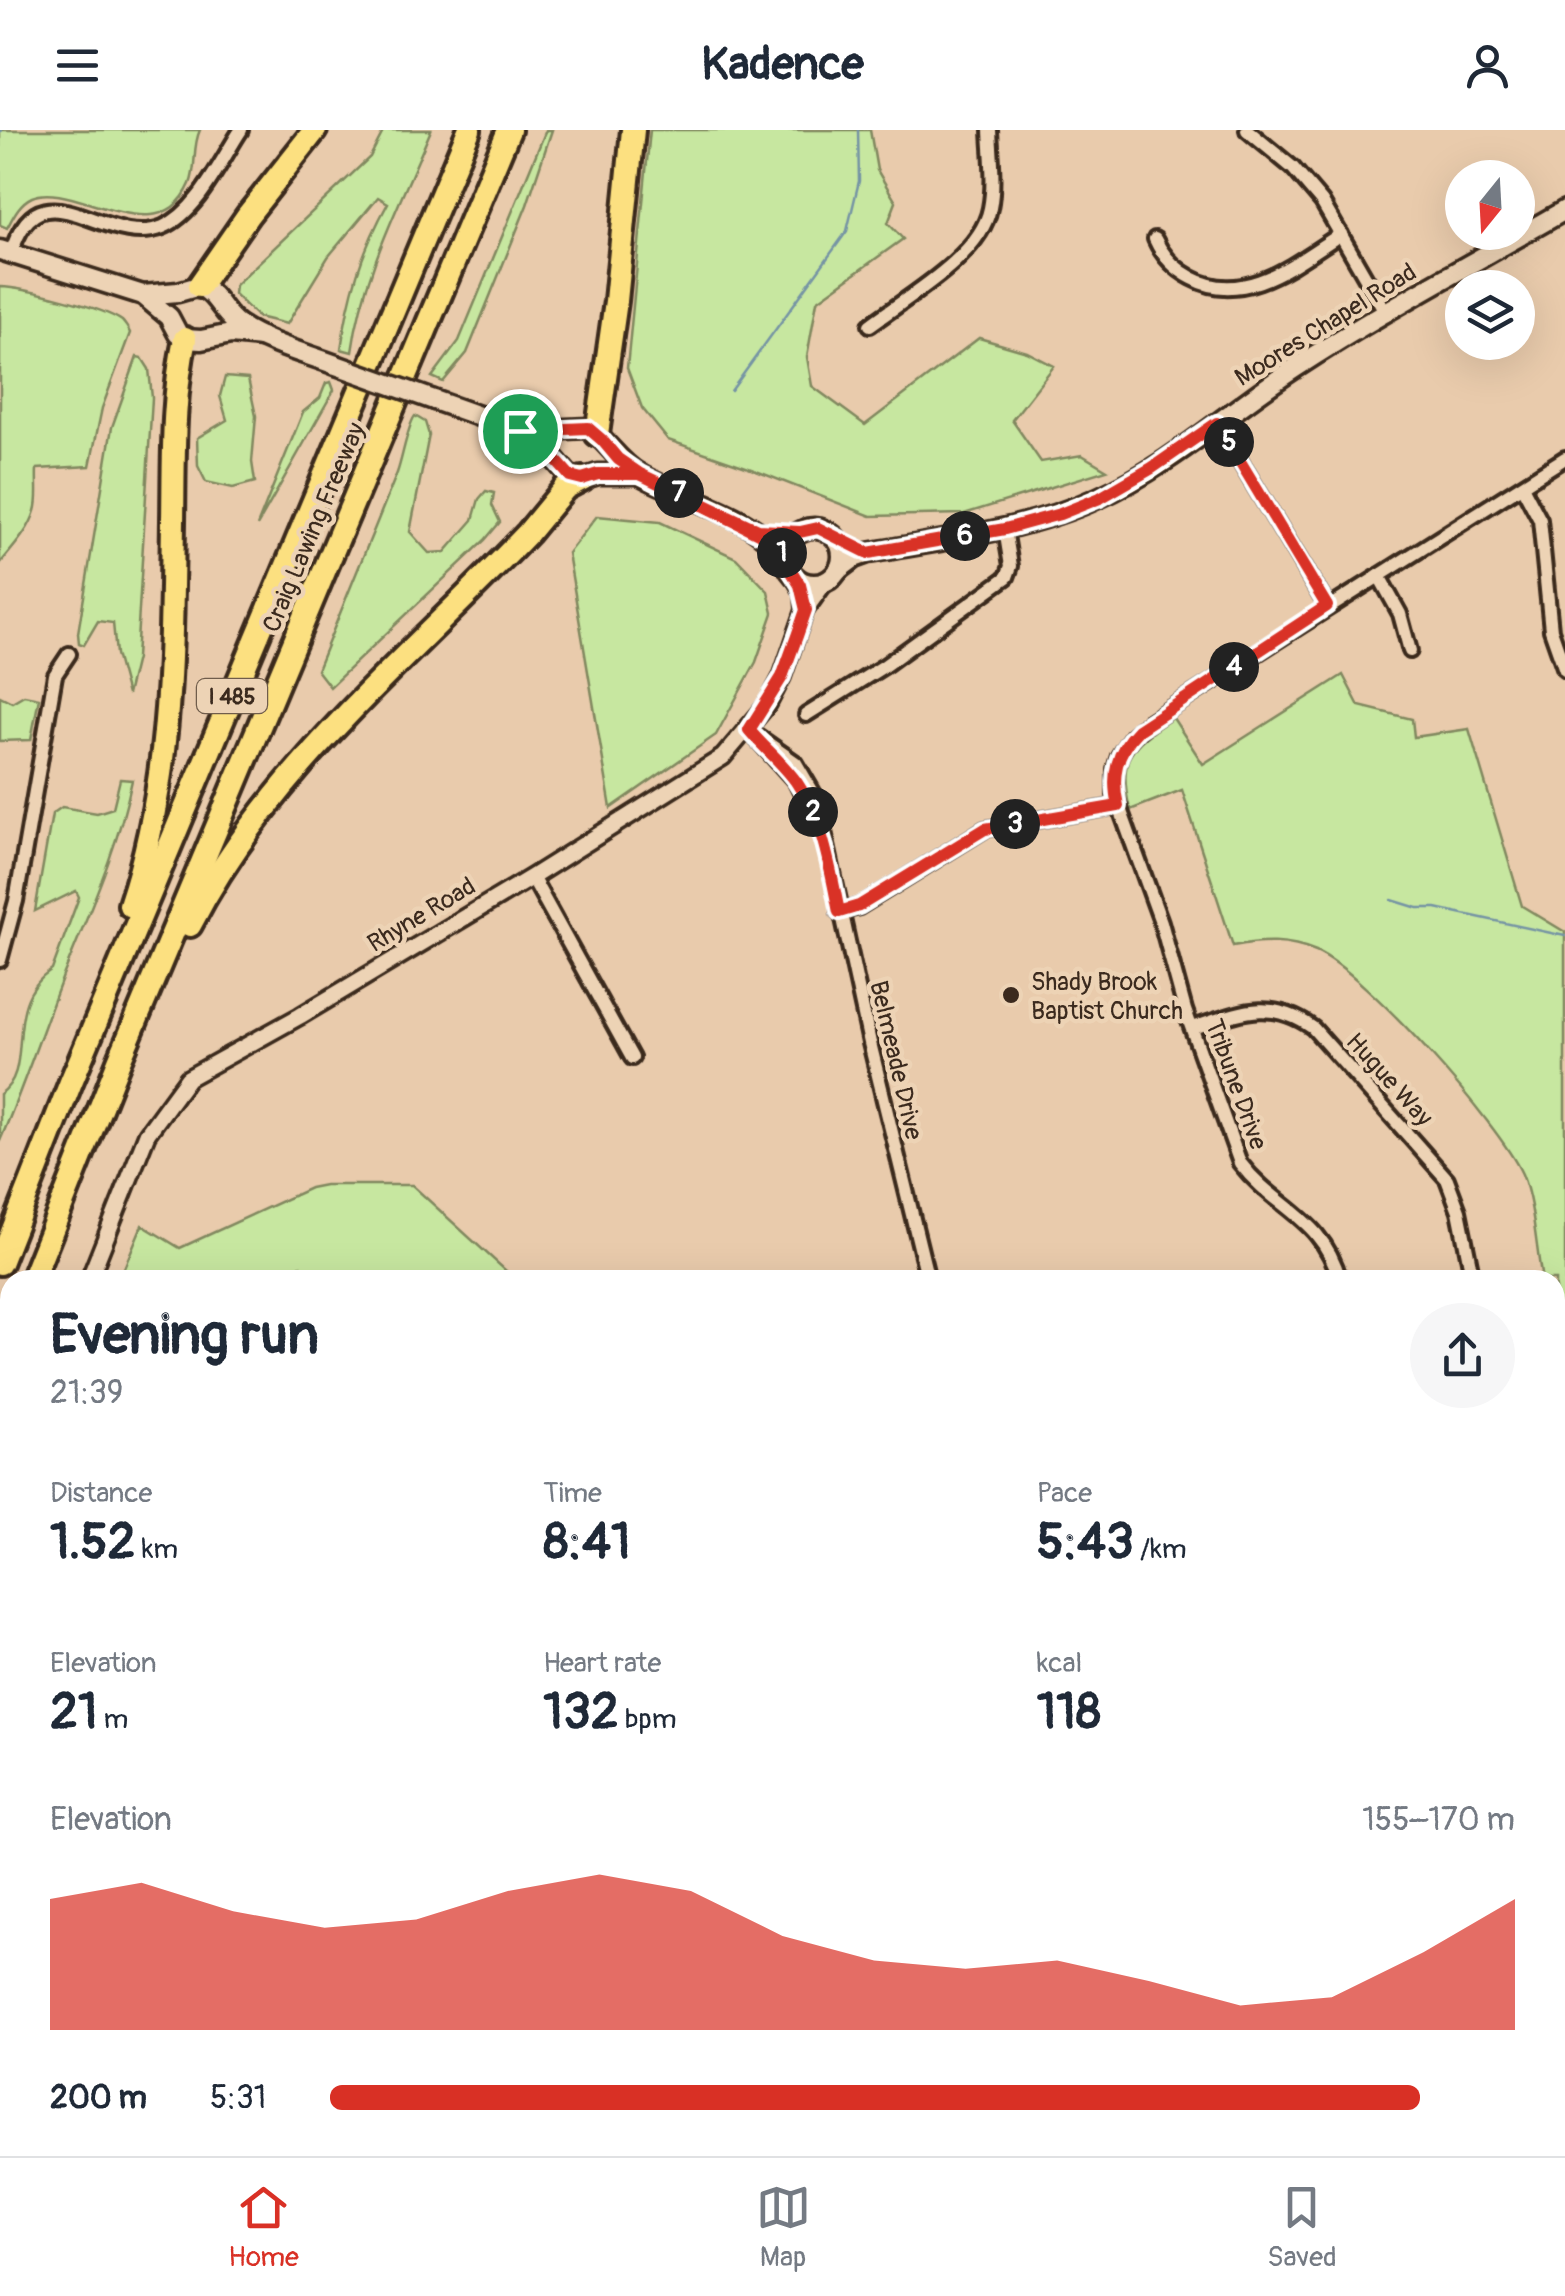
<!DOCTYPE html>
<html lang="en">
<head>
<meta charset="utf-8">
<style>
	:root { --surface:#fff; --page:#f6f6f7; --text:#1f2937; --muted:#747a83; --line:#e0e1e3; --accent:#d93025 }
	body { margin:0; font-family:Pangolin,sans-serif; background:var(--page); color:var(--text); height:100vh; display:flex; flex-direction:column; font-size:38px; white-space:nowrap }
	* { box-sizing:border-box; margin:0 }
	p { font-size:32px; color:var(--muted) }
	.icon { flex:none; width:55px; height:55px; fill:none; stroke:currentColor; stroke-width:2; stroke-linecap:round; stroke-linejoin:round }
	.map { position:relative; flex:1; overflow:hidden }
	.side { position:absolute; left:0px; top:1140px; width:1565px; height:888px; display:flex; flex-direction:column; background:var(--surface); border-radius:30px 30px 0 0; box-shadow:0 10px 40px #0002 }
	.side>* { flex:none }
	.needle { width:65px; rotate:198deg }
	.tools { position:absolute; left:1445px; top:30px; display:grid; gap:20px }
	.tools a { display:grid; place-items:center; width:90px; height:90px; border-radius:50%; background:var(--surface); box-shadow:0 10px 40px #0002; font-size:50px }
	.pin { position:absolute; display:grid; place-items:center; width:85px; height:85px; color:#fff; margin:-42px; border:5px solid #fff; border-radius:50%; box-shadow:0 2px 10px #0007 }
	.km { position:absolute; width:50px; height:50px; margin:-25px; border-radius:50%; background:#222; color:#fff; font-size:28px; line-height:50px; text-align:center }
	.round { display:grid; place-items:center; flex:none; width:105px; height:105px; border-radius:52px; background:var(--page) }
	.head { display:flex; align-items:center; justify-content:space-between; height:170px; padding:0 50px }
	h1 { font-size:55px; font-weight:800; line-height:75px }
	.metrics { display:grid; grid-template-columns:repeat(3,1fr); gap:15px; height:170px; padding:10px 50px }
	.metrics div { display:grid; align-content:center }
	.metrics b { font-size:50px; font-weight:800 }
	.metrics small { font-size:28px; font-weight:400 }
	.metrics p { font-size:28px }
	.chart { height:280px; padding:20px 50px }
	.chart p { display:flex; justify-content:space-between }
	.chart svg { width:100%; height:180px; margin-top:10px; fill:var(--accent); opacity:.7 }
	ul { padding:0 50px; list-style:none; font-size:32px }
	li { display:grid; grid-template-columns:160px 120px 1fr; align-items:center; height:75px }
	li i { height:25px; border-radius:12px; background:var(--accent) }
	header { display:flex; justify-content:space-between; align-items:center; height:130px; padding:0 50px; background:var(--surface); font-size:45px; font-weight:800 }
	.menu { display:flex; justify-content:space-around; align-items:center; height:140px; border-top:2px solid var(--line); background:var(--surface); font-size:28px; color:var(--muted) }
	.menu a { display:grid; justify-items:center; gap:5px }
	.menu .selected { color:var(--accent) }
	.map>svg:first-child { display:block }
	.green { fill:#c7e7a0; stroke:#81885f; stroke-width:2.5 }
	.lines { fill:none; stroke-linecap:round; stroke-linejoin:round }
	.stream { stroke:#7594a4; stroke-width:2.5 }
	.minor-casing { stroke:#3b2a1e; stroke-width:20 }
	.tertiary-casing { stroke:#3b2a1e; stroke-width:22 }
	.secondary-casing { stroke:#3b2a1e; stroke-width:25 }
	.motorway-casing { stroke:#3b2a1e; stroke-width:30 }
	.minor { stroke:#edd3b5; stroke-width:12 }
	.tertiary { stroke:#edd3b5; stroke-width:15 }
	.secondary { stroke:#edd3b5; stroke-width:18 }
	.motorway { stroke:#fce080; stroke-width:22 }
	.secondary-bridge-casing { stroke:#3b2a1e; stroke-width:25; stroke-linecap:butt }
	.secondary-bridge { stroke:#edd3b5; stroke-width:18 }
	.route-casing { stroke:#fff; stroke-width:20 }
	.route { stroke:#d93025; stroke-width:12 }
	.poi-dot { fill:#3b2a1e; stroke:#edd3b5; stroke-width:4 }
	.labels { text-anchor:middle; stroke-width:9; stroke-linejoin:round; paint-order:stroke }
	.shield { fill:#edd3b5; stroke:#705d4b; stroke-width:2.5 }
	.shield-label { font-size:22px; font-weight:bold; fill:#3b2a1e }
	.street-label { font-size:25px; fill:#3b2a1e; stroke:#edd3b5 }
	.poi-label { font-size:25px; fill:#3b2a1e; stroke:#edd3b5; text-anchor:start }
</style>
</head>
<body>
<header><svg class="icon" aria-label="menu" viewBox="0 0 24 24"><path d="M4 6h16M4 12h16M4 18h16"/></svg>Kadence<svg class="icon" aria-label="person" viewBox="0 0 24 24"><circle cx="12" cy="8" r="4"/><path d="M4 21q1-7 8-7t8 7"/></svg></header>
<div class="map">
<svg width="1565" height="2026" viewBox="0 0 1565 2026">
	<rect width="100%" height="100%" fill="#e9cbac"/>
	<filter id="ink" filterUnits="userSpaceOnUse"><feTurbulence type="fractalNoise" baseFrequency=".01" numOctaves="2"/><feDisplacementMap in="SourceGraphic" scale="20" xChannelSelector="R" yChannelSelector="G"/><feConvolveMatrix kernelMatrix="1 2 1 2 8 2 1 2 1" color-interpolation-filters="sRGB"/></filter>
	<g filter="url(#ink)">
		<g class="green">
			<path d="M0 0H200C192 17 197 37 190 54 159 126 72 49 32 67 19 73 13 87 7 98L0 95Z"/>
			<path d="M384 0H431C400 74 363 142 352 222L341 219C349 164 361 122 388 73L378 67 328 127 287 194 258 187 234 164 235 155 370 27Z"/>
			<polygon points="546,0 552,0 527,75 467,223 443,252 432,247 459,211"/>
			<polygon points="650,0 870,0 877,40 896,72 888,93 903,109 817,171 807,227 812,256 865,295 979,208 1027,222 1054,236 1012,290 1041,332 1082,325 1107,340 964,384 871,386 746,337 668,310 642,278 627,238"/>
			<path d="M0 157C25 158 102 177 122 191 124 193 129 200 130 203L102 278 90 336 37 339C36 352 39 369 35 381 29 402 11 419 0 434Z"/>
			<polygon points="137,227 142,228 149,239 152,268 136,528 127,565 116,524 113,493 98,491 84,515 79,513 78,503 112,297"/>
			<polygon points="225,247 248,249 256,286 252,332 255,352 233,358 206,352 198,336 197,308 227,290 220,266"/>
			<polygon points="331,252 334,260 257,396 303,282 320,268 326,253"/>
			<path d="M415 286 425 292 429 305 410 402 429 423 445 422 473 390 479 369 486 361 494 363 492 375 500 392 485 410 330 557 317 540 397 343C402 330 408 294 415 286Z"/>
			<polygon points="597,386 660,392 736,428 768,461 773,483 756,532 716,605 611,678 568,423"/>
			<path d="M1343 545 1359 576 1412 589 1414 607 1469 599 1522 776 1565 802V1241L1555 1202V1150H1542C1536 1118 1534 1073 1522 1044 1500 995 1365 842 1316 821 1288 809 1262 810 1233 816L1182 660 1130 680C1118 627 1129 616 1173 588L1203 634Z"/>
			<polygon points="24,565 39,568 31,610 0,611 0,566 12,572"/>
			<path d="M120 649 132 650C118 718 89 781 63 846 42 901 23 957 0 1011V964C37 939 0 874 52 840L79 767 76 761 35 781 52 684 62 677 97 683 113 678Z"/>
			<polygon points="325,1055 412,1055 516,1150 300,1150 300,1136 271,1150 119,1150 142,1095 180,1118 310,1058"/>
			<polygon points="538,2018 768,2018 774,2026 542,2026"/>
		</g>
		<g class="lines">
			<g class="stream">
				<polyline points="0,2 1,0"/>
				<polyline points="731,261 847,101 859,51 858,0"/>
				<polyline points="1392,770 1418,778 1436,778 1565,806"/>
				<polyline points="1555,1704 1565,1706"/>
				<polyline points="1022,2018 1022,2026"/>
			</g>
			<g class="minor-casing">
				<g id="minor">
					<polyline points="1247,0 1293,38 1322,72 1386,183"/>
					<path d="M1155 109C1163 127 1175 139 1192 148 1245 177 1298 131 1341 104"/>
					<path d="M11 124C39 28 104 121 163 97 198 82 221 30 241 0"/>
					<path d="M870 195C907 167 981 126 990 78 995 53 991 25 990 0"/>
					<polyline points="1217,293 1327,476"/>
					<polyline points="1522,356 1540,390 1551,500 1565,540"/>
					<polyline points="1379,446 1400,484 1410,521"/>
					<polyline points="806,585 884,536 1007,447 1011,436 1005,399"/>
					<polyline points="749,600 796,633 817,669 870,913 928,1150"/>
					<polyline points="757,609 796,652 816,693"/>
					<polyline points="532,747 632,928"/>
					<polyline points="839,782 859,777 985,699 1118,676"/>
					<polyline points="0,830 16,771 55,545 69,524"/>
					<path d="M1193 898C1239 883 1270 867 1313 898L1447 1049 1459 1081 1473 1150"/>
					<path d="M1340 1150C1322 1086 1276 1080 1240 1033L1185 880 1161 792 1115 665V639L1119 626 1132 606 1149 592 1565 328"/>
					<polyline points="841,2018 847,2026"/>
					<polyline points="1394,2018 1398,2026"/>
				</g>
			</g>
			<g class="tertiary-casing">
				<g id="tertiary">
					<polyline points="792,443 804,463 805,480"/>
					<polyline points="89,1150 147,1004 188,948 300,886 532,747 723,627 768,574 782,547 805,480 825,452"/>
					<polyline points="196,2018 198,2026"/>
				</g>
			</g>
			<g class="secondary-casing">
				<g id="secondary">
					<polyline points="0,120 143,165 169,187 178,204 185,209 201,210 231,204 261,207"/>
					<path d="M143 165 178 162 199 156C218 164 222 184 239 195 268 214 304 223 336 235"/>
					<polyline points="434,270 521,301 544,317 569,346 582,349 598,344 639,344"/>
					<path d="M521 301 588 298C607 310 618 332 639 344 685 371 763 385 787 435"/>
					<circle cx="814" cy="426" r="28"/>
					<path d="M838 440 854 428 868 423C946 409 1026 401 1098 368 1170 336 1229 281 1295 238 1382 181 1475 132 1565 80"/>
				</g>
			</g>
			<g class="motorway-casing">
				<g id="motorway">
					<polyline points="199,156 248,85 315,0"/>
					<polyline points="597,304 616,171 633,0"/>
					<path d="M130 775C172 650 171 522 173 391 174 331 172 269 185 209"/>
					<path d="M190 795C269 640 410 527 528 403L565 358 582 349"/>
					<polyline points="0,1133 71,952 469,0"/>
					<polyline points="32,1150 119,931 509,0"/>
					<polyline points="0,1240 10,1212"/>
				</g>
			</g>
			<use href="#minor" class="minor"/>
			<use href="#tertiary" class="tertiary"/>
			<use href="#secondary" class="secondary"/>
			<use href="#motorway" class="motorway"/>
			<g class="secondary-bridge-casing">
				<polyline id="secondary-bridge" points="336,235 434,270"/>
			</g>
			<use href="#secondary-bridge" class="secondary-bridge"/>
		</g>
	</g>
	<g class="lines" filter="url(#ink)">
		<g class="route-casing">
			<path id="route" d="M520 301 588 298 602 310 618 329 640 344 772 410 800 455 806 480 797 506 782 547 749 600C764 618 784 634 797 653 823 691 830 738 839 782L859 776 985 699 1118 676C1111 645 1116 622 1138 600L1327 476 1217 293 1152 338 1100 368 1060 384 1005 399 868 423 818 398 800 402 758 400 640 344H598L582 349 570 346 544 317 520 301"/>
		</g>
		<use href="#route" class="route"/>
	</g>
	<circle class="poi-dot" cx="1011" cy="865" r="10"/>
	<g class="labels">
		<rect class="shield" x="197" y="549" width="70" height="34" rx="8"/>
		<g class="shield-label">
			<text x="232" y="574">I 485</text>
		</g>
		<g class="street-label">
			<text transform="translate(1325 194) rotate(-32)" y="9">Moores Chapel Road</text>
			<text transform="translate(313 397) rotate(-67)" y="9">Craig Lawing Freeway</text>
			<text transform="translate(421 784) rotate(-31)" y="9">Rhyne Road</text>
			<text transform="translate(897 930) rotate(77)" y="9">Belmeade Drive</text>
			<text transform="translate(1390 949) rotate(48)" y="9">Hugue Way</text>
			<text transform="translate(1237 954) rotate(70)" y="9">Tribune Drive</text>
		</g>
		<g class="poi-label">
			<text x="1031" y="860">Shady Brook<tspan x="1031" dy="29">Baptist Church</tspan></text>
		</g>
	</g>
</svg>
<div class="tools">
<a><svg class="needle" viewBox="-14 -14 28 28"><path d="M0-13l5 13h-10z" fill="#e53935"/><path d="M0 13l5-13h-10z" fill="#747a83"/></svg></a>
<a><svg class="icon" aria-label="layers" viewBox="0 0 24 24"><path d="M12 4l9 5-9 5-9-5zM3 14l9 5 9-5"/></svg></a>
</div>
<div class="pin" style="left:520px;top:301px;background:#1e9e55"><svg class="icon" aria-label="arrive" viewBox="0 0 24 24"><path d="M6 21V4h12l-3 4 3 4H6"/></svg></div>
<b class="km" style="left:782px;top:423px">1</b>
<b class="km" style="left:813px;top:682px">2</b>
<b class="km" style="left:1015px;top:694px">3</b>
<b class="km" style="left:1234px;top:537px">4</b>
<b class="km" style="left:1229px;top:312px">5</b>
<b class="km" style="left:965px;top:406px">6</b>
<b class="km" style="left:679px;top:363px">7</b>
<section class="side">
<div class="head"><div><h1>Evening run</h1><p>21:39</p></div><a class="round"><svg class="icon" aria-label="share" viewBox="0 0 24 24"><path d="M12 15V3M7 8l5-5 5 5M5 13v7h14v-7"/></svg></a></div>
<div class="metrics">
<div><p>Distance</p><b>1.52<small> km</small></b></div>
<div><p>Time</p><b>8:41</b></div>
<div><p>Pace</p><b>5:43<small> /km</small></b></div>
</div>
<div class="metrics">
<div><p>Elevation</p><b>21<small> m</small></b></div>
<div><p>Heart rate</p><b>132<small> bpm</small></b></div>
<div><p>kcal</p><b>118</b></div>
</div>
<div class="chart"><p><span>Elevation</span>155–170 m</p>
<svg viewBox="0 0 160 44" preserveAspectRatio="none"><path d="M0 44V12L10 8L20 15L30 19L40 17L50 10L60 6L70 10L80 21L90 27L100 29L110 27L120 32L130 38L140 36L150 25L160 12V44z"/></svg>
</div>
<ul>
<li><b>200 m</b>5:31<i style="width:92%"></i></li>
</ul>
</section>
</div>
<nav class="menu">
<a class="selected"><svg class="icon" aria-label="home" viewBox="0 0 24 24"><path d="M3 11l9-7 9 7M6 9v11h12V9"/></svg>Home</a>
<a><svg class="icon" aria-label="map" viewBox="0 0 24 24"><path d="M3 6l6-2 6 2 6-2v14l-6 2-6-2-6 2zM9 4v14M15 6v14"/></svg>Map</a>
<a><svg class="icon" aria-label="saved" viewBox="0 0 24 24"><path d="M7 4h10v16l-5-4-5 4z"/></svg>Saved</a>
</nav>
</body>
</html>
